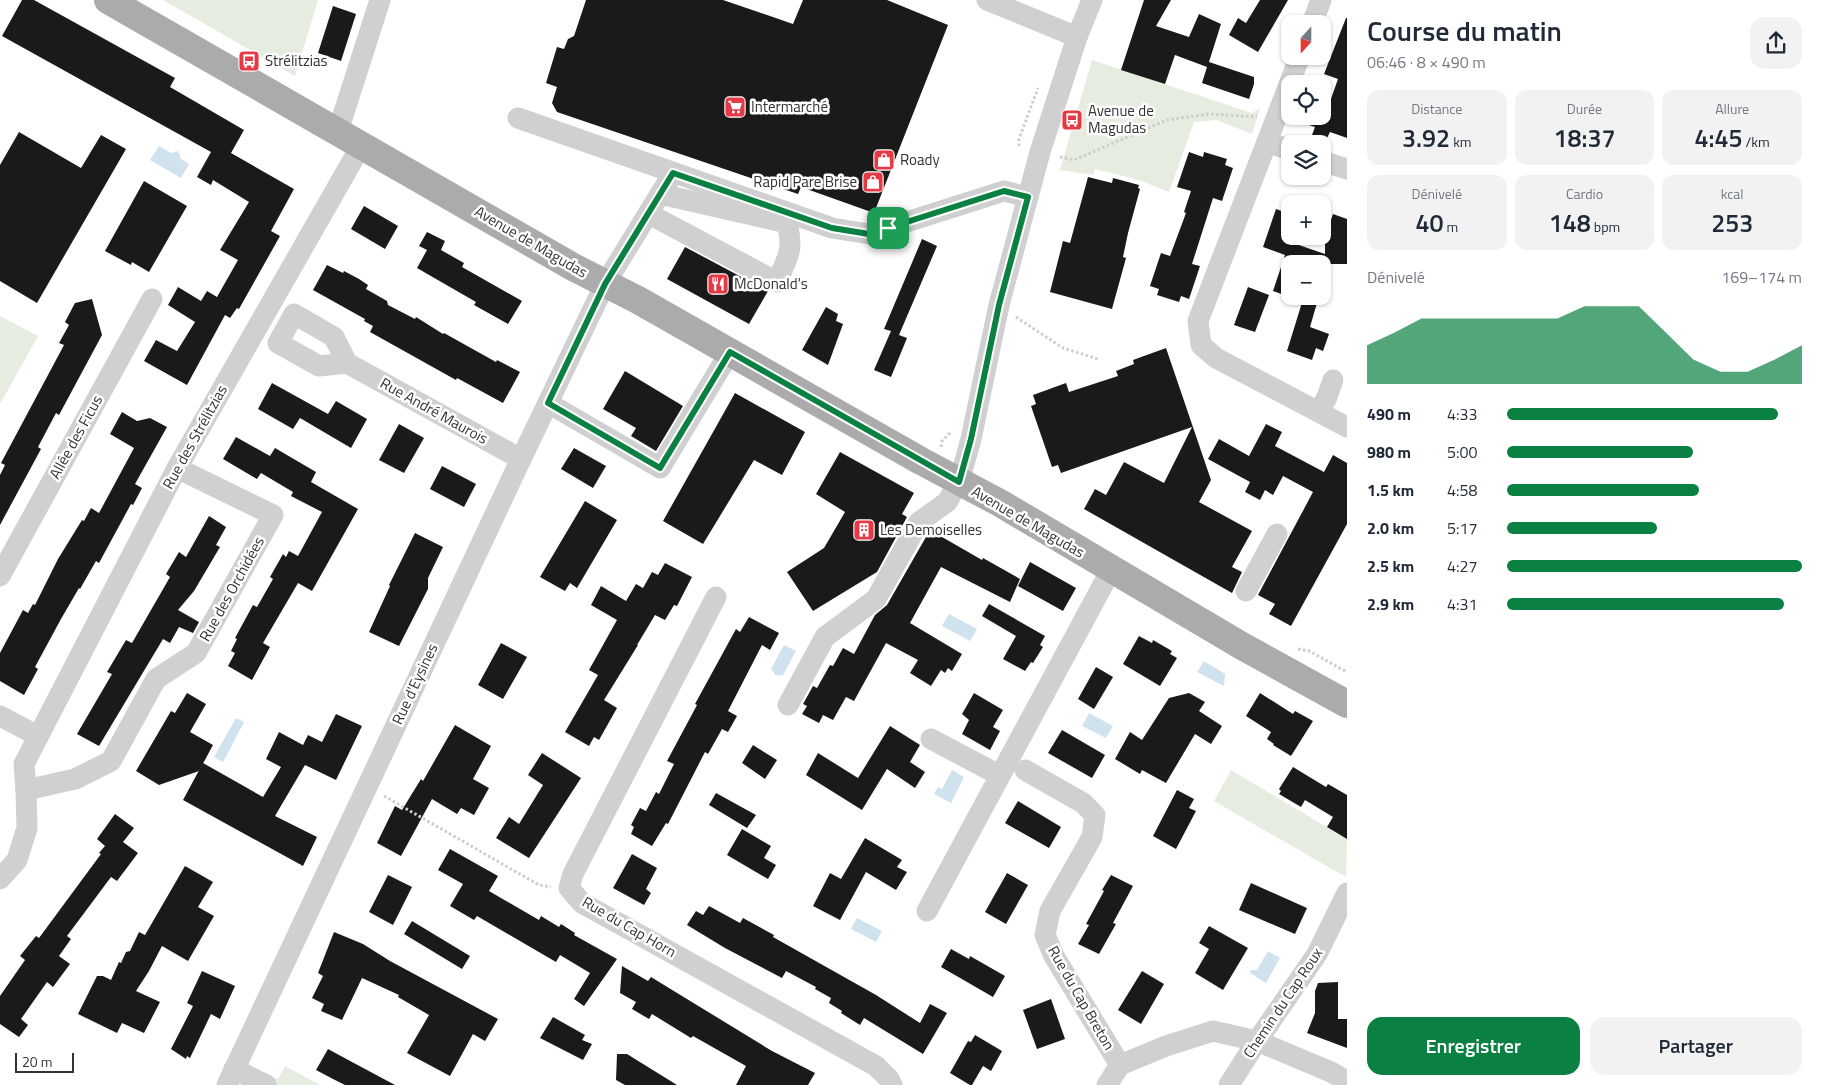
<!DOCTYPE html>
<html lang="fr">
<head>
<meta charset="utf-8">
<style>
	:root { --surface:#fff; --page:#f2f2f3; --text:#1f2937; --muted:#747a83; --accent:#0b8043 }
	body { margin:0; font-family:"Titillium Web",sans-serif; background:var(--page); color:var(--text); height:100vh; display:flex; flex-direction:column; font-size:19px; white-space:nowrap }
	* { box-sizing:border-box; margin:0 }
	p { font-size:16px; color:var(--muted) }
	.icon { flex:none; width:28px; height:28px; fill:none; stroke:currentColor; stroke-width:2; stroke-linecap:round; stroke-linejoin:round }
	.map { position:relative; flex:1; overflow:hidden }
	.details { display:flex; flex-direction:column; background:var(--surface); width:475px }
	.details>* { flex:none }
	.needle { width:32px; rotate:201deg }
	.controls { position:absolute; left:1281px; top:15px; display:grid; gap:10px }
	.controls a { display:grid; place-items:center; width:50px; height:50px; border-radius:10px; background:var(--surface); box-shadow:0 1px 4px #0004; font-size:25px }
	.scale { position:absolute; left:15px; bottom:12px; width:59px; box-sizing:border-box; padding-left:5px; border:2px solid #333; border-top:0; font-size:14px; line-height:18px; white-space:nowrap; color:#333; -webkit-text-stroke:4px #fff; paint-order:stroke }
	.pin { position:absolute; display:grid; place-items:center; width:42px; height:42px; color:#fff; margin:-21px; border-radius:10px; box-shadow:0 2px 8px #0006 }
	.round { display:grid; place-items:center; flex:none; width:52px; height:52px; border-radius:15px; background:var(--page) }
	.summary { display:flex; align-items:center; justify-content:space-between; height:85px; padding:0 20px }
	h1 { font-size:28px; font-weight:600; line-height:38px }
	.metrics { display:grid; grid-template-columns:repeat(3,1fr); gap:8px; height:85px; padding:5px 20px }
	.metrics div { display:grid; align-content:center; border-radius:12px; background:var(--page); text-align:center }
	.metrics b { font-size:25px; font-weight:600 }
	.metrics small { font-size:14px; font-weight:400 }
	.metrics p { font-size:14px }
	.chart { height:140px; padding:10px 20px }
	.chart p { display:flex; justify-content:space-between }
	.chart svg { width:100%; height:90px; margin-top:5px; fill:var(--accent); opacity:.7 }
	.cta { display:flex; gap:10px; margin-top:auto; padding:10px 20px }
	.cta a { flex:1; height:58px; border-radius:15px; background:var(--accent); color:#fff; font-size:20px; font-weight:600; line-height:58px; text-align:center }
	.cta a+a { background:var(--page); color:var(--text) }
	ul { padding:0 20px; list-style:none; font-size:16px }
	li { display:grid; grid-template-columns:80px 60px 1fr; align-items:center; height:38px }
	li i { height:12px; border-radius:6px; background:var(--accent) }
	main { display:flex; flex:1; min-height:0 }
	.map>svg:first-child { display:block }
	.green { fill:#e6ecdf }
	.water { fill:#cfe2ee }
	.building { fill:#1a1a1a }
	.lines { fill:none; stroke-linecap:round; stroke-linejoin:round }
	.path { stroke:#cdcdcd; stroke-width:3; stroke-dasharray:2.5 2.5; stroke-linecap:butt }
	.minor { stroke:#d0d0d0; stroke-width:21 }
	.major { stroke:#ababab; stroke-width:28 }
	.route-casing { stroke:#fff; stroke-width:10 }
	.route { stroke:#0b8043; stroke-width:6 }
	.labels { text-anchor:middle; stroke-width:5; stroke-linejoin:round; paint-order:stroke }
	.poi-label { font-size:15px; fill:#333; stroke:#fff; text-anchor:start }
	.street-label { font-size:15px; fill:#333; stroke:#fff }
</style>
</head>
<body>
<main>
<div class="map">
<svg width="1347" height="1085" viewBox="0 0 1347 1085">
	<rect width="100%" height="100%" fill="#fff"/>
	<g class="green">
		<polygon points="163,0 318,0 295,76"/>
		<polygon points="1092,60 1252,113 1260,108 1252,134 1216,120 1194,122 1169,192 1139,180 1095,169 1093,175 1060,170"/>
		<polygon points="0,316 38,336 0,404"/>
		<polygon points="1231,770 1347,839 1346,877 1214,801"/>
		<polygon points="285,1066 320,1085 250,1085 255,1068 278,1079"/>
	</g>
	<g class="water">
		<polygon points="159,146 171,153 178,151 180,155 180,158 189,164 181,178 150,160"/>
		<polygon points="949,614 977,629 970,641 942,626"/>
		<path d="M784 645 796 651 783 675C771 676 777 675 771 669Z"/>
		<polygon points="1204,661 1225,674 1224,686 1197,672"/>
		<polygon points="1089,713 1113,726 1106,738 1082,726"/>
		<polygon points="236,718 244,722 223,762 214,757"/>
		<polygon points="952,770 964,777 951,803 934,794 938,787 942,789"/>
		<polygon points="857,918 882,931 876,942 851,929"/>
		<polygon points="1268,951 1280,958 1266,983 1250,973 1251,970 1257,970"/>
	</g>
	<g class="building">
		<polygon points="22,0 34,0 175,78 170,87 244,130 231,153 294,189 271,231 280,236 239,309 237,308 230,318 225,315 187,385 144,361 156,340 177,351 195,322 168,305 178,287 201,301 207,291 217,297 238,260 220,250 249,202 213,180 211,185 197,177 211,152 2,36"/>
		<polygon points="586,0 723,0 793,24 803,0 887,0 948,25 874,213 801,187 798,194 557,112 552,103 557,87 546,83 557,47 564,49 568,39 574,36"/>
		<polygon points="1144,0 1171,0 1156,26 1189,37 1199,14 1221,24 1209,62 1254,77 1254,84 1249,99 1202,83 1207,67 1175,55 1165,84 1121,70"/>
		<polygon points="1260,0 1288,0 1258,52 1229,35 1238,18 1246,23"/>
		<polygon points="333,6 356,14 341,61 318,53"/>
		<polygon points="1346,18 1347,18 1347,138 1330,132 1326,140 1312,135 1315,127 1291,119 1291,116 1322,116 1322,108 1327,110 1338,79 1324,74"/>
		<polygon points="19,132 81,168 101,135 126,149 37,303 0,281 0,165"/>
		<polygon points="1189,152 1203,157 1204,152 1227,159 1225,165 1233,168 1222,201 1213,198 1192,264 1200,266 1189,299 1181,296 1179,302 1157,295 1159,289 1150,286 1161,253 1170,256 1186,213 1184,212 1191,191 1177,187"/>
		<polygon points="1088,177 1112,183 1113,178 1139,185 1138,188 1140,189 1128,233 1123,257 1126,258 1112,309 1050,292 1063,241 1070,243"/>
		<polygon points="144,181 187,206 149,272 132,262 131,265 105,251"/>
		<polygon points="364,206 398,226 385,249 351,229"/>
		<polygon points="1276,209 1290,214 1290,242 1325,254 1325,237 1333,214 1347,219 1347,264 1290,264 1290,297 1273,291 1285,255 1263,247"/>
		<polygon points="427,232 445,241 441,250 464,263 462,267 522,301 508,324 474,305 476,302 417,268 427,250 419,246"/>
		<polygon points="922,239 937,246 899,335 907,338 891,377 874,370 891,331 884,329"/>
		<polygon points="685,247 768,291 749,324 667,279"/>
		<polygon points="327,265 343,273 344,271 359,279 368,285 366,289 387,301 388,305 415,319 416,317 443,334 444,333 496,362 497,360 520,372 503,403 457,378 456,380 370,332 373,326 364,321 365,319 313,290"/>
		<polygon points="1248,287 1269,295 1255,332 1234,325"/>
		<polygon points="1304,296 1319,296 1310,327 1329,334 1323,351 1316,348 1312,360 1287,351"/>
		<polygon points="92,299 102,335 59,415 56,413 38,447 41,449 0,525 0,475 5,465 1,463 64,345 59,343 69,325 65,322 75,303"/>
		<polygon points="826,307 838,314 836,321 843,324 828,365 802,350"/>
		<polygon points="1166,348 1211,480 1199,502 1252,531 1232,567 1242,572 1232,593 1084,509 1095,489 1106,495 1124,462 1164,483 1192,427 1061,473 1058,465 1052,467 1031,406 1036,404 1033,395 1066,383 1069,392 1118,376 1116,371 1134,364 1133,360"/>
		<polygon points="625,371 683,406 656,451 631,436 636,428 603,409"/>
		<polygon points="272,383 328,414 336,401 367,419 351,448 300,418 293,429 258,409"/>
		<polygon points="735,393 805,432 782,475 754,460 703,544 663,521"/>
		<polygon points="122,412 137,421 150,418 167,427 135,484 142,488 133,505 131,504 99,563 96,561 80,589 79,588 61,619 35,667 38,669 24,695 0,681 0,653 23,610 28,613 33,604 35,605 58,559 82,520 84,521 91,508 99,513 134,448 110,434"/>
		<polygon points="399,424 424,438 404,473 379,460"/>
		<polygon points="1266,424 1282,432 1275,446 1324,472 1333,455 1347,463 1347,524 1291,626 1269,614 1275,604 1258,595 1313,492 1283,476 1273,495 1265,490 1260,500 1245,492 1250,482 1208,459 1219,439 1249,456"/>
		<polygon points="236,437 270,456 275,448 316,472 311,482 358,509 312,591 298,583 263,643 270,647 252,680 228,666 235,653 231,651 237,639 235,638 253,605 257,607 273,579 270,577 283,554 286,557 289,551 298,556 322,512 291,496 293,492 261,473 257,479 223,459"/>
		<polygon points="574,448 606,466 593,488 561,469"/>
		<polygon points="840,452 914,493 902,514 907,517 877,572 813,611 787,572 824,548 845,512 816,494"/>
		<polygon points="442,466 476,484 464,507 430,489"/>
		<polygon points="585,501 617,520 577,588 570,583 565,591 540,577"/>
		<polygon points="209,516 226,527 216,545 220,547 194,591 178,610 199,622 193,633 179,627 170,643 163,639 99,746 77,734 112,674 107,672 126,640 132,643 170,577 166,574 179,552 186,557"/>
		<polygon points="930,530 982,560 983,558 1020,579 1010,602 941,567 910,623 962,654 952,671 948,668 945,673 941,670 931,686 910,673 918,660 886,643 854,701 846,697 833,720 823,715 819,723 802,714 807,706 803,704 813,686 817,688 830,665 833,666 843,648 854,654 875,615 887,605"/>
		<polygon points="415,533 443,547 428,578 428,589 399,646 369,632 390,586 389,585"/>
		<polygon points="1030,562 1076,588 1063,611 1018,586"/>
		<polygon points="665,563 692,577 677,606 674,605 665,620 655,615 637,645 638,645 604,700 617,708 599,740 594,737 589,746 565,732 598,675 589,670 617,620 591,605 601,586 626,601 636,584 643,588 652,572 658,575"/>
		<polygon points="989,604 1045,636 1040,645 1043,647 1033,663 1031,662 1025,671 1003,659 1016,636 982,616"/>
		<polygon points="749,617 779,633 770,650 762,645 728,711 737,716 728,732 722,729 708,754 705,752 668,824 666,823 652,846 631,834 634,827 631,825 640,808 646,811 656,792 659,794 674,764 667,761 697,705 695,704 736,629 740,632"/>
		<polygon points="1139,636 1152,643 1153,640 1172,651 1170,654 1177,658 1160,686 1123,664"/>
		<polygon points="501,643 527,657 503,699 478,685"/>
		<polygon points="1096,667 1113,677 1094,709 1078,699"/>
		<polygon points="187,693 206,704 190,732 213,745 199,771 159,785 136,771 171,711 175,713"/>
		<polygon points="974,693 1003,710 993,727 1000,731 990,750 962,734 969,720 962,714"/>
		<polygon points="1189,693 1205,702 1199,711 1222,726 1211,744 1195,734 1166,783 1142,770 1140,774 1115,759 1130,732 1142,740 1169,698"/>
		<polygon points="1260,693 1293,714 1295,711 1313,721 1291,756 1273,745 1274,744 1267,739 1271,732 1246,716"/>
		<polygon points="336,714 362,726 336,780 305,765 275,816 317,837 303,866 183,800 203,763 263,797 281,767 266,759 279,732 303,745 308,735 322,742"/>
		<polygon points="455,725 491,746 473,779 489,788 474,815 461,808 457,814 432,799 401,856 377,843 395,806 402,810 421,779 423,781"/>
		<polygon points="890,726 920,745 910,762 925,772 915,788 887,769 862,810 806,775 818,753 858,778"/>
		<polygon points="1062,730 1105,755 1092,778 1048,753"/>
		<polygon points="753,745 777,760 765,779 742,763"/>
		<polygon points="542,753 581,778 529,858 496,838 509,817 519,824 543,785 528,775"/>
		<polygon points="1293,767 1326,787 1328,784 1347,795 1347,839 1327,827 1333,817 1305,800 1301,807 1279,794 1281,791 1279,789"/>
		<polygon points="1177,790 1194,799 1189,808 1196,811 1176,849 1153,836"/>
		<polygon points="716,793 756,815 747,828 709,805"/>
		<polygon points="1018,801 1061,827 1049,848 1005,823"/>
		<polygon points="115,814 134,828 123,842 138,853 117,881 111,877 67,936 71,939 59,956 70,964 53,987 47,982 21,1019 28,1025 19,1037 0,1024 0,996 25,960 20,956 36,936 39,938 101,854 99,853 105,846 97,839"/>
		<polygon points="742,829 771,846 764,858 776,865 768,879 727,855"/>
		<polygon points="865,838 902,860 897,867 907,872 896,890 866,872 840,920 813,906 830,873 841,879"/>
		<polygon points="450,849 498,876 489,891 539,920 541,916 559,927 561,924 575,933 574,935 617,959 584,1006 574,999 590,973 560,955 556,962 477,916 474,920 450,906 463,884 438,870"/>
		<polygon points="632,854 657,868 646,889 651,893 644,905 613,888"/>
		<polygon points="185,866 213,882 198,907 214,916 188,961 162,946 149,971 136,991 160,1002 144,1033 122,1023 117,1033 78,1014 97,976 103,976 111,980 119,962 121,963 126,952 130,951 139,932 145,935"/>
		<polygon points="1007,873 1028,885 1006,924 985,912"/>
		<polygon points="388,875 412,887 393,925 369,912"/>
		<polygon points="1111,875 1133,886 1113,923 1116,924 1099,954 1078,944 1089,925 1086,924 1104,891 1102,890"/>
		<polygon points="1251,883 1307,908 1295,934 1239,910"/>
		<polygon points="709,906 740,923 743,918 774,935 773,937 876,995 920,1023 930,1004 947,1013 923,1054 864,1018 860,1025 841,1013 842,1011 829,1003 831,998 815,989 816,987 786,971 782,978 725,948 687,925 696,911 703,915"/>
		<polygon points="412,921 470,956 462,969 404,934"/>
		<polygon points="1209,926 1248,948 1223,990 1195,973 1209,949 1199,943"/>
		<polygon points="334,932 363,944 390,961 498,1019 485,1041 473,1034 450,1076 407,1053 429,1015 398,997 399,995 362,978 342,1020 321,1011 324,1004 312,998 323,976 318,973"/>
		<polygon points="951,949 969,959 970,956 1005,976 993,997 941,967"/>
		<polygon points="622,966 648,981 651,977 772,1051 815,1073 808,1085 736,1085 746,1066 693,1036 691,1038 652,1014 649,1019 632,1009 636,1002 620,993"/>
		<polygon points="202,971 235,986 220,1019 211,1014 190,1058 187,1056 186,1059 171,1049 193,1006 187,1003"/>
		<polygon points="1142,971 1164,984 1141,1024 1118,1010"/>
		<polygon points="1338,982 1338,1019 1347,1019 1347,1048 1307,1033 1315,1013 1315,991 1318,983"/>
		<polygon points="1051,999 1065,1039 1037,1049 1023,1010"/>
		<polygon points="553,1017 585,1035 582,1040 592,1044 583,1060 540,1038"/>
		<polygon points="975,1035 1002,1051 991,1071 983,1066 972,1085 970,1085 950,1073 968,1041 971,1042"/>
		<polygon points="328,1049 352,1062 395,1085 345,1085 333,1079 316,1070"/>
		<polygon points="617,1054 627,1054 677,1085 625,1085 616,1080"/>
	</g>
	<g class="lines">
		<g class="path">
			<polyline points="1019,146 1019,139 1038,88"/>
			<polyline points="1060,157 1074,160 1167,120 1209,114 1257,117"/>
			<polyline points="1016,317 1063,348 1098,359"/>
			<polyline points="941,447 942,441 951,432"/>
			<polyline points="1298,649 1309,651 1347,672"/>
			<polyline points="384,796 539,885 551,887"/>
		</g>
		<g class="minor">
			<polyline points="987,0 1077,37"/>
			<polyline points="1312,24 1321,0"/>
			<polyline points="1300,56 1198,321 1201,345 1216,358 1347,427"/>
			<polyline points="518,118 832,228 869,234 1004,191 1028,197"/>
			<polyline points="338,131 380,0"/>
			<polyline points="1267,142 1290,150"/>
			<polyline points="1322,161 1347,169"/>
			<path d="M649 214 777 282C788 256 794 251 787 223L660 194"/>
			<polyline points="347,363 334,337 294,314 278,343 319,366 347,363 521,459"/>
			<polyline points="548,403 660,468 730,352"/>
			<polyline points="1319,412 1327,397 1333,380"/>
			<polyline points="0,576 152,299"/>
			<polyline points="1246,591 1277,534"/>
			<polyline points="716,597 573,874 569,888 582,903 876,1066 889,1079 892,1085"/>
			<polyline points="788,705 825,637 876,599 919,522 947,502 959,482 971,439 999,305 1040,152 1077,37 1092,0"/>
			<polyline points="0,716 38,736"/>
			<polyline points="931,739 999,775"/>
			<polyline points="1025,770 1083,803 1095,815 1092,837 1050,911 1045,935 1054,956 1120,1065"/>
			<polyline points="26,790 24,764 177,468 362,144"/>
			<polyline points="0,879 17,860 27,828 26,790 75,779 111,761 156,679 196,653 273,515 177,468"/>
			<polyline points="927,911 1111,570"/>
			<polyline points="234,1069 266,1085"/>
			<polyline points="227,1085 521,459 605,284 673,173"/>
			<polyline points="1107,1085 1120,1065 1166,1046 1213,1031 1257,1041 1331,1072 1347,1081"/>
			<polyline points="1229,1085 1257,1041 1317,954 1347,893"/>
		</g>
		<polyline class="major" points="108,0 573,267 638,300 921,461 1000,503 1242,646 1347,704"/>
	</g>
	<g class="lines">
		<g class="route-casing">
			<polygon id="route" points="673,173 832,228 869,234 1004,191 1028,197 999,305 971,439 959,482 730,352 660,468 548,403 605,284"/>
		</g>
		<use href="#route" class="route"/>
	</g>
	<defs>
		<g id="bus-square" transform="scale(1.125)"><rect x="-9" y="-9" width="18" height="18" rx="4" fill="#e63946" stroke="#fff"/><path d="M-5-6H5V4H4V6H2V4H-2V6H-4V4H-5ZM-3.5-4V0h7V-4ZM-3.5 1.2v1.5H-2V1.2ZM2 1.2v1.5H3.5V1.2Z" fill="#fff"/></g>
		<g id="supermarket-square" transform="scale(1.125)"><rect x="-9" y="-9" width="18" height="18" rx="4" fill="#e63946" stroke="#fff"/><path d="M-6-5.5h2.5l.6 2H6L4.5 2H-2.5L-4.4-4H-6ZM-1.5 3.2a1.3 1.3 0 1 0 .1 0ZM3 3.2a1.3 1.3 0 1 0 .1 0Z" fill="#fff"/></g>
		<g id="shop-square" transform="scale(1.125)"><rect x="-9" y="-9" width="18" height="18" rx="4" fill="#e63946" stroke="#fff"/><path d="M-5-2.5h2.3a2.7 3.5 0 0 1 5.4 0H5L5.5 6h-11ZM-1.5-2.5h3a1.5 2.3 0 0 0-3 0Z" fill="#fff"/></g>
		<g id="restaurant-square" transform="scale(1.125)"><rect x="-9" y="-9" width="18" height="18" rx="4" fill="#e63946" stroke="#fff"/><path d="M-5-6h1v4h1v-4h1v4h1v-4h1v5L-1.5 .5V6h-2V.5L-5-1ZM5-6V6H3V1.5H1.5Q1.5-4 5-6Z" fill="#fff"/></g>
		<g id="building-square" transform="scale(1.125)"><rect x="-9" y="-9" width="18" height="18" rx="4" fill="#e63946" stroke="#fff"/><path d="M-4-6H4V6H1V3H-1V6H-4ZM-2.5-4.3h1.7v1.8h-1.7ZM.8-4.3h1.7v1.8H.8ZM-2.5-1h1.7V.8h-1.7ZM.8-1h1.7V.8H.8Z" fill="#fff"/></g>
	</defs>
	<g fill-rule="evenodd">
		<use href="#bus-square" x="249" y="61"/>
		<use href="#supermarket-square" x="735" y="107"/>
		<use href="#bus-square" x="1072" y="120"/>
		<use href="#shop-square" x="884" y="160"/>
		<use href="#shop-square" x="873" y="182"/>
		<use href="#restaurant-square" x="718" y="284"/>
		<use href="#building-square" x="864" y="530"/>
	</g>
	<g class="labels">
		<g class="poi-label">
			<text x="265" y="66">Strélitzias</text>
			<text x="751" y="112">Intermarché</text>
			<text x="1088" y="116">Avenue de<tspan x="1088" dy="17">Magudas</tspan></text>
			<text x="900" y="165">Roady</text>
			<text x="857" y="187" text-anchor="end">Rapid Pare Brise</text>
			<text x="734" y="289">McDonald's</text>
			<text x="880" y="535">Les Demoiselles</text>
		</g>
		<g class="street-label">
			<text transform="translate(531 242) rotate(30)" y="5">Avenue de Magudas</text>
			<text transform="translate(434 411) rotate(29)" y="5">Rue André Maurois</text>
			<text transform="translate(76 437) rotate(-61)" y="5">Allée des Ficus</text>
			<text transform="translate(195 437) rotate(-61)" y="5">Rue des Strélitzias</text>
			<text transform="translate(1028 522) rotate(30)" y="5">Avenue de Magudas</text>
			<text transform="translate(232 589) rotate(-61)" y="5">Rue des Orchidées</text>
			<text transform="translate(415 684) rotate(-65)" y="5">Rue d'Eysines</text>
			<text transform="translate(629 927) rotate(30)" y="5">Rue du Cap Horn</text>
			<text transform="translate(1081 998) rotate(60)" y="5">Rue du Cap Breton</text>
			<text transform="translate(1283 1003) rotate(-56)" y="5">Chemin du Cap Roux</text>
		</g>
	</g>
</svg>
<div class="controls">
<a><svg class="needle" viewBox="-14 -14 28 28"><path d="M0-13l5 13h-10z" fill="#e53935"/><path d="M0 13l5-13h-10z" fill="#747a83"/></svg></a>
<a><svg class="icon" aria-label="locate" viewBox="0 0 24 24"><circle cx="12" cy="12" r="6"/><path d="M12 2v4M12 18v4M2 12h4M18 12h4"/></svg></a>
<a><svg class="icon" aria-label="layers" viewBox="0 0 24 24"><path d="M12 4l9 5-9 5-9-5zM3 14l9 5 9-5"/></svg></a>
<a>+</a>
<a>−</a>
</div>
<div class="scale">20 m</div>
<div class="pin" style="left:888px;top:228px;background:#1e9e55"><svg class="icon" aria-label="arrive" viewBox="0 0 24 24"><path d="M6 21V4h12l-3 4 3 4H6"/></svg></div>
</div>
<section class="details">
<div class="summary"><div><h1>Course du matin</h1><p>06:46 · 8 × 490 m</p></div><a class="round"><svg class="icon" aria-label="share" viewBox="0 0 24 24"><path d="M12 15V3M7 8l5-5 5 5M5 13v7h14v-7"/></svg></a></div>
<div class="metrics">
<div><p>Distance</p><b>3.92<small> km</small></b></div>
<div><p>Durée</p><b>18:37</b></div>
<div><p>Allure</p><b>4:45<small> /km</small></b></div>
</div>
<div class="metrics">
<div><p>Dénivelé</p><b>40<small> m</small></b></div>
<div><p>Cardio</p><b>148<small> bpm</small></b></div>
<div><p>kcal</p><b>253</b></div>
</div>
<div class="chart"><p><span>Dénivelé</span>169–174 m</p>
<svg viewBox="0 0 160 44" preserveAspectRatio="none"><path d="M0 44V25L10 19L20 12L30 12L40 12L50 12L60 12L70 12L80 6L90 6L100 6L110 19L120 32L130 38L140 38L150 32L160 25V44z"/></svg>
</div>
<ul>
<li><b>490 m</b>4:33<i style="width:92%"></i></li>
<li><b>980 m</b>5:00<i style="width:63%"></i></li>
<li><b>1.5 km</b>4:58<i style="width:65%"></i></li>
<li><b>2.0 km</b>5:17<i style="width:51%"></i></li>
<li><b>2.5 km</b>4:27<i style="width:100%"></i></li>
<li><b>2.9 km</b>4:31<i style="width:94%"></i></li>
</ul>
<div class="cta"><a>Enregistrer</a><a>Partager</a></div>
</section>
</main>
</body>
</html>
